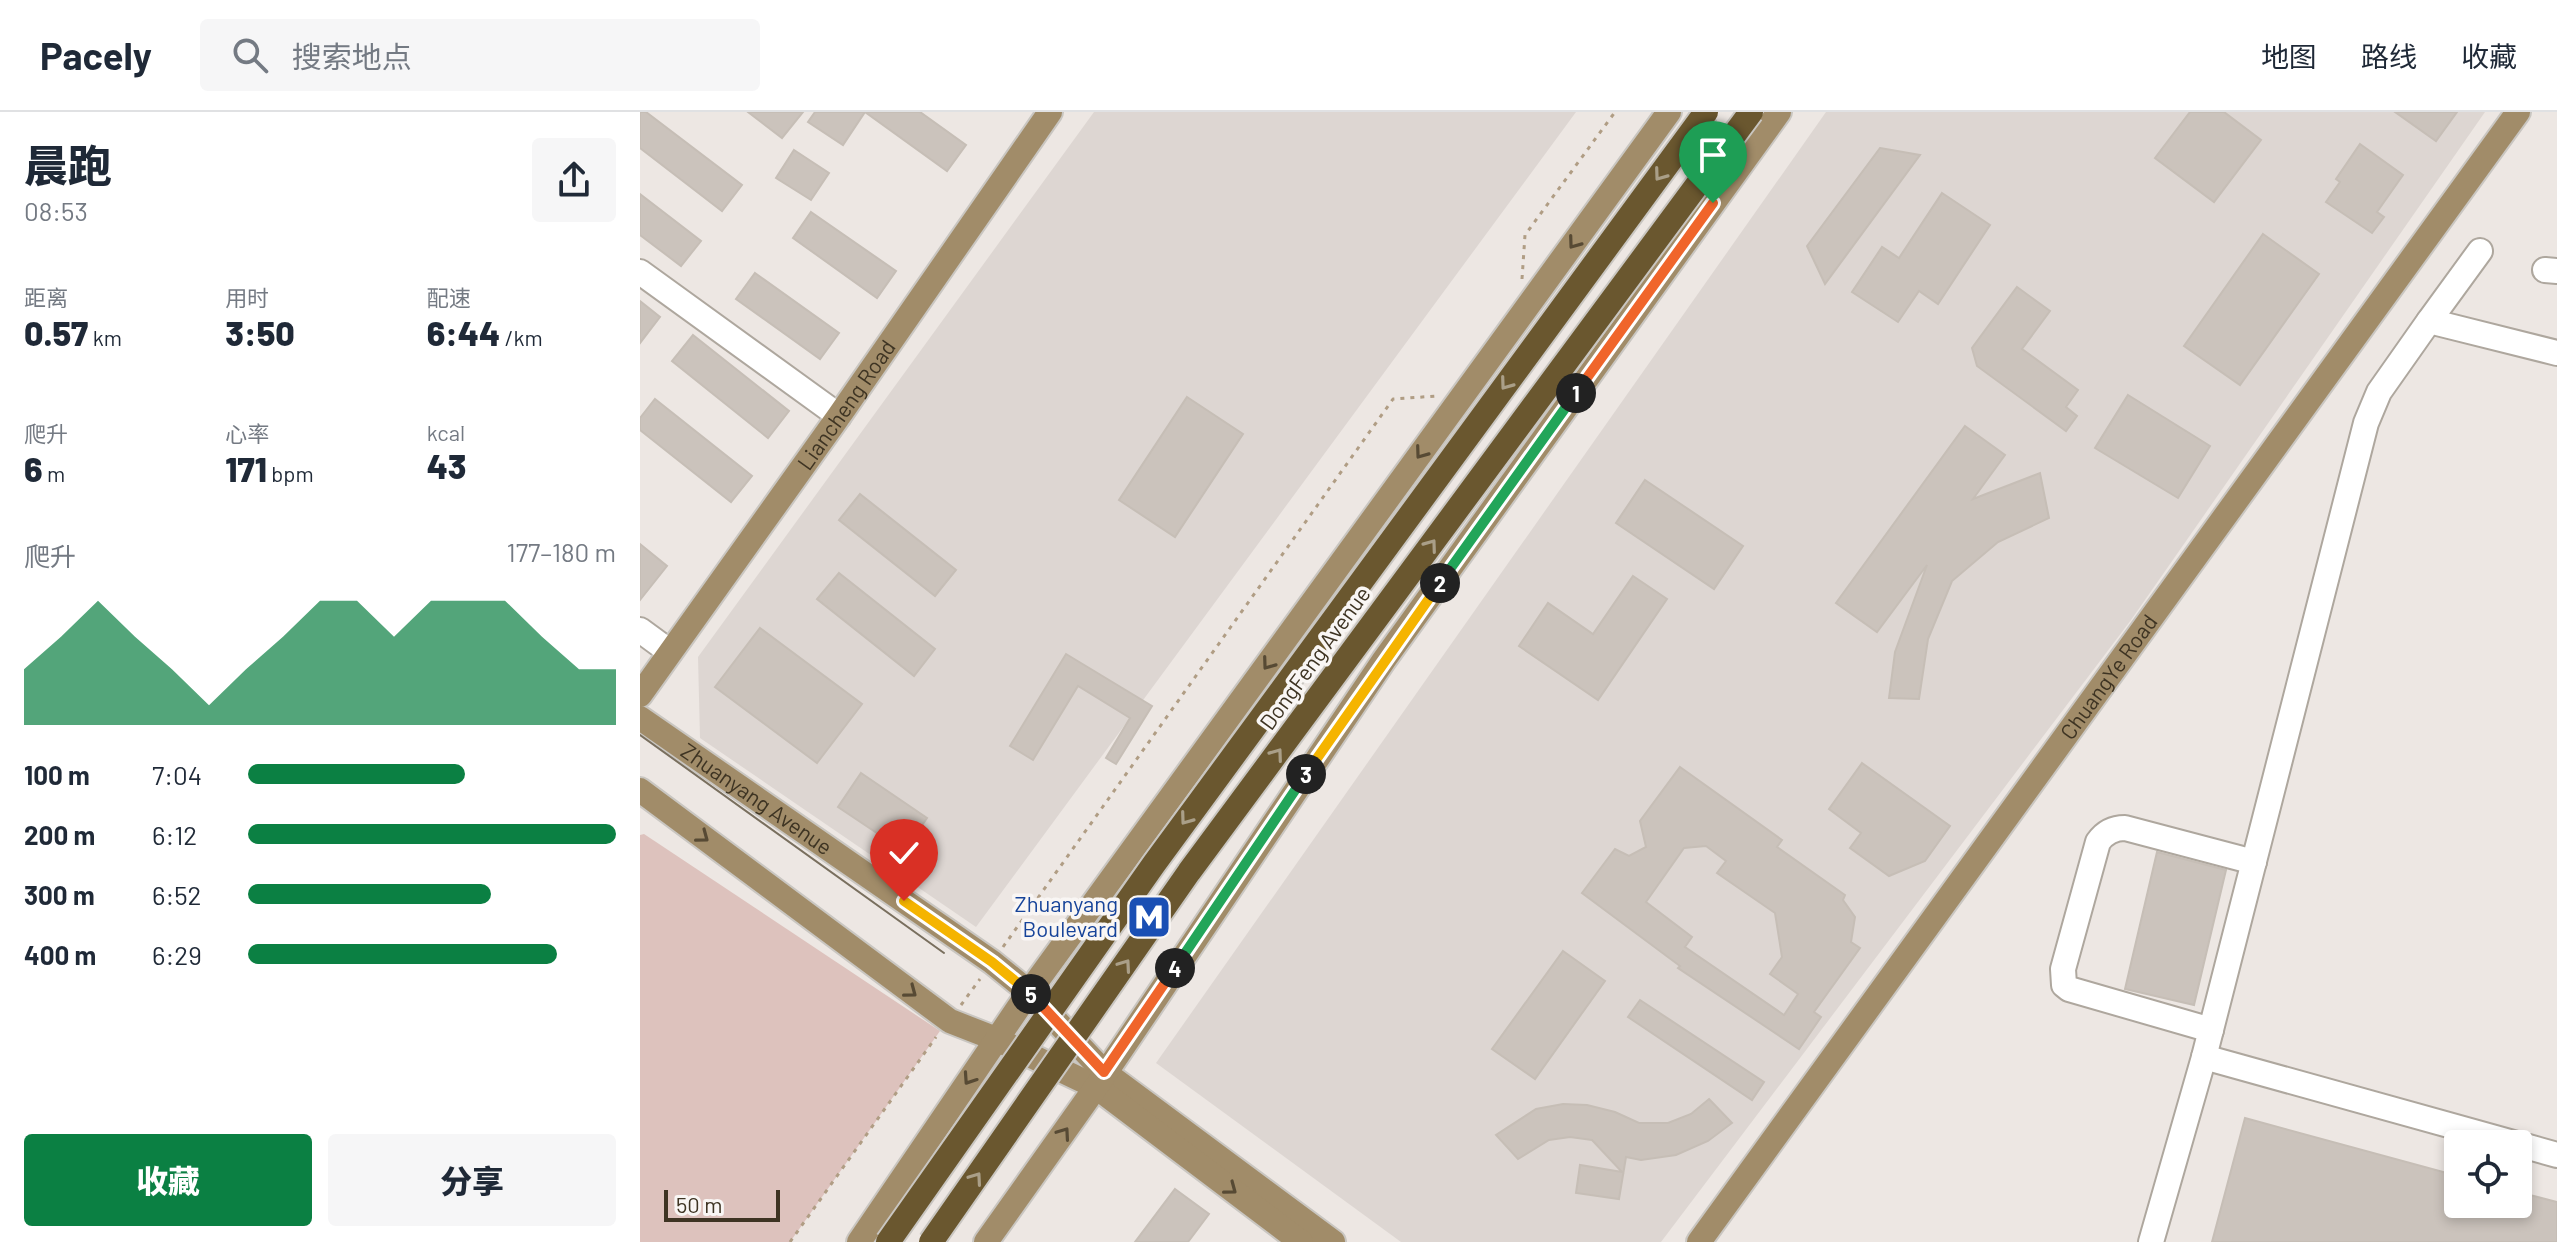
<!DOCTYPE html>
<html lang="zh">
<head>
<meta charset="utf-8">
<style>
	:root { --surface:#fff; --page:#f6f6f7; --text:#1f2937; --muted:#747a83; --line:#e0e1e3; --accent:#0b8043 }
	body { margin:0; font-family:Barlow,"Noto Sans SC",sans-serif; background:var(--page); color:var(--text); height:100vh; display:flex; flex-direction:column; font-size:30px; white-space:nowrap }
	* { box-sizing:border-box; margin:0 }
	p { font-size:26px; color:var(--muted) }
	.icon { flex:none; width:44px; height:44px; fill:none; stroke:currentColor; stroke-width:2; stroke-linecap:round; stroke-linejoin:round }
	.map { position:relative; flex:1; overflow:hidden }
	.drawer { display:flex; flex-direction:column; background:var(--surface); width:640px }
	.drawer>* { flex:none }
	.buttons { position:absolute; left:1804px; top:1018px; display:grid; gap:16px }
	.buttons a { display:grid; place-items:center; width:88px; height:88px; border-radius:8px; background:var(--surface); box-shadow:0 4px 12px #0003; font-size:40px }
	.scale { position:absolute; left:24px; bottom:20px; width:116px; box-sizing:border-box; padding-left:8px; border:4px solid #3e3423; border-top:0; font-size:22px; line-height:28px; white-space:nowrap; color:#3e3423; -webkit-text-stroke:6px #f9f6f4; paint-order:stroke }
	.pin { position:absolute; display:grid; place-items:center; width:68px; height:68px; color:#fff; margin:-82px -34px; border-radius:50% 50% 50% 0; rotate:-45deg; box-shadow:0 0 8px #0007 }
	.pin .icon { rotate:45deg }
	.km { position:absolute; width:40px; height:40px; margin:-20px; border-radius:50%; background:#222; color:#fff; font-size:22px; line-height:40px; text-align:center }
	.round { display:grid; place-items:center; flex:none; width:84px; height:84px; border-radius:8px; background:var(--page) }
	.summary { display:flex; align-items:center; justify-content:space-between; height:136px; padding:0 24px }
	h1 { font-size:44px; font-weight:800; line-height:60px }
	.stats { display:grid; grid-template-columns:repeat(3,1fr); gap:12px; height:136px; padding:8px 24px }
	.stats div { display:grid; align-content:center }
	.stats b { font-size:34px; font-weight:800 }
	.stats small { font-size:22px; font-weight:400 }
	.stats p { font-size:22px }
	.chart { height:224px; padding:16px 24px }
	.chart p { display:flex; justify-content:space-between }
	.chart svg { width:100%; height:144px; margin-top:8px; fill:var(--accent); opacity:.7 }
	.button { display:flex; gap:16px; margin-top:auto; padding:16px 24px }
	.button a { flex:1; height:92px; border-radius:8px; background:var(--accent); color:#fff; font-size:32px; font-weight:800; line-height:92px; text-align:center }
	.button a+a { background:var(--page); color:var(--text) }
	ul { padding:0 24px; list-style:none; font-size:26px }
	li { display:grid; grid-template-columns:128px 96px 1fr; align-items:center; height:60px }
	li i { height:20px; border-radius:10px; background:var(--accent) }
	header { display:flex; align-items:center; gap:48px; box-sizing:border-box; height:112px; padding:0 40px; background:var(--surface); border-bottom:2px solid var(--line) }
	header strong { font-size:38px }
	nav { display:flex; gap:44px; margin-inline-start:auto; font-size:28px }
	.search { width:560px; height:72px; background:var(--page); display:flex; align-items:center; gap:20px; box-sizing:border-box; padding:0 28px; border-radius:8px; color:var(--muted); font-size:30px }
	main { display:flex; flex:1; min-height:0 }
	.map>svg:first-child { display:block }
	.built { fill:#ddd6d2 }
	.green { fill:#ddc2bd }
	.building { fill:#cbc3bc; stroke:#c6beb6; stroke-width:2; fill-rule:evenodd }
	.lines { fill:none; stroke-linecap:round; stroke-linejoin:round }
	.minor-casing { stroke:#aea79e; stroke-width:28 }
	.major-casing { stroke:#c9c6c1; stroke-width:28 }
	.path { stroke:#b09d84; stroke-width:3; stroke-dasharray:4 6; stroke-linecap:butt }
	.minor { stroke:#fff; stroke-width:24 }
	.major { stroke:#a18c69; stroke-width:24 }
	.tram { stroke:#796f5e; stroke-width:2 }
	.highway-bridge-casing { stroke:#c9c6c1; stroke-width:28; stroke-linecap:butt }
	.highway-bridge { stroke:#6a572f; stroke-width:24 }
	.oneway { stroke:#aa9f88 }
	.oneway2 { stroke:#574a34 }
	.split-1-casing { stroke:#fff; stroke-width:16 }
	.split-2-casing { stroke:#fff; stroke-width:16 }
	.split-3-casing { stroke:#fff; stroke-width:16 }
	.split-4-casing { stroke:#fff; stroke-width:16 }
	.split-5-casing { stroke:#fff; stroke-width:16 }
	.split-6-casing { stroke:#fff; stroke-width:16 }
	.split-1 { stroke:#f0652b; stroke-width:10 }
	.split-2 { stroke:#22a559; stroke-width:10 }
	.split-3 { stroke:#f5b400; stroke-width:10 }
	.split-4 { stroke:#22a559; stroke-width:10 }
	.split-5 { stroke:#f0652b; stroke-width:10 }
	.split-6 { stroke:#f5b400; stroke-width:10 }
	.labels { text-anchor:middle; stroke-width:7; stroke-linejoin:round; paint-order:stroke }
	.street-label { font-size:22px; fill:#3e3423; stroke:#f9f6f4 }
	.transit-label { font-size:22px; fill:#164399; stroke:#f9f6f4; text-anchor:end }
</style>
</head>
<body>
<header>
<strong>Pacely</strong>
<div class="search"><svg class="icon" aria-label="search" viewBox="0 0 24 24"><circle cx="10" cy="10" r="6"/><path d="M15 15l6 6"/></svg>搜索地点</div>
<nav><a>地图</a><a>路线</a><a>收藏</a></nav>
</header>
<main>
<section class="drawer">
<div class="summary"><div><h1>晨跑</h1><p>08:53</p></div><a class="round"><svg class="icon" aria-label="share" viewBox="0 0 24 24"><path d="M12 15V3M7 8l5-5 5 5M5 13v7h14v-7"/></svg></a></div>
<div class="stats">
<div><p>距离</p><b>0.57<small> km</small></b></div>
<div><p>用时</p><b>3:50</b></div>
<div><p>配速</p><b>6:44<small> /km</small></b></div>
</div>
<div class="stats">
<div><p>爬升</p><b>6<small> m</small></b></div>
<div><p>心率</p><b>171<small> bpm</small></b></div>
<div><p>kcal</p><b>43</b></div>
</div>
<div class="chart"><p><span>爬升</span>177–180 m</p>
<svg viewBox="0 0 160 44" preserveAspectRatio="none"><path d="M0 44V27L10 17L20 6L30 17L40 27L50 38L60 27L70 17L80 6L90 6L100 17L110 6L120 6L130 6L140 17L150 27L160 27V44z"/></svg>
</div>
<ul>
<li><b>100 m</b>7:04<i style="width:59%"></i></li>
<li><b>200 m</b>6:12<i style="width:100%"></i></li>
<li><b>300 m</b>6:52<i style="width:66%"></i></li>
<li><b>400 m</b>6:29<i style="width:84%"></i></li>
</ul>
<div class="button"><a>收藏</a><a>分享</a></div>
</section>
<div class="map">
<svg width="1917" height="1130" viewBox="0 0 1917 1130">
	<rect width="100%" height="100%" fill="#ede7e3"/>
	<g class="built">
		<polygon points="454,0 936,0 336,815 60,626 58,545"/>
		<polygon points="1186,0 1845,0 1491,508 1021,1130 761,1130 516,951"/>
	</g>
	<polygon class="green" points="4,722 300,919 150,1130 0,1130 0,723"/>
	<g class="building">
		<polygon points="0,0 6,0 102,73 82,99 0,36"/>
		<polygon points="108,0 163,0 142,26"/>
		<polygon points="175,0 225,0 203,33 168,10"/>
		<polygon points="225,0 280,0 326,33 307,59"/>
		<polygon points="1550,0 1584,0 1621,28 1574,90 1515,46"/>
		<polygon points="1755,0 1817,0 1796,29"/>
		<polygon points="1720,32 1763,63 1737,100 1744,105 1732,121 1686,90 1700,70 1696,67"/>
		<polygon points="1240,36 1280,43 1185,172 1167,134"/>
		<polygon points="154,38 189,61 171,88 136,66"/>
		<polygon points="1302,81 1350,113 1298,192 1279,179 1258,210 1212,180 1242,135 1259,146"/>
		<polygon points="0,82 61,129 41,154 0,123"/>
		<polygon points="171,100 256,159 237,186 153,126"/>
		<polygon points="1623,122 1679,162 1600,273 1544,234"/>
		<polygon points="115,161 199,221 180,247 96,187"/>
		<polygon points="1377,175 1410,199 1382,237 1438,278 1426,295 1437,304 1426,319 1337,254 1332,236"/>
		<polygon points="0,189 20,205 0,231"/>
		<polygon points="53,223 149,299 128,326 32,249"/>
		<polygon points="1488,283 1570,334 1538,386 1455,336"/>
		<polygon points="547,285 603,322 535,425 479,388"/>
		<polygon points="15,287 112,364 91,390 0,318 0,306"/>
		<polygon points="1325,314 1365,343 1333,387 1400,361 1409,406 1358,430 1312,469 1288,527 1279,587 1249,586 1255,540 1287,453 1237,520 1196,491"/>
		<polygon points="1005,368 1103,434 1074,477 976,411"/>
		<polygon points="220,382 316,458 295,484 199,408"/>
		<polygon points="0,432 27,454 0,488"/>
		<polygon points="199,461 295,537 274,564 177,487"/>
		<polygon points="993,464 1027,487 958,588 879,534 908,491 953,522"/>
		<polygon points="120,516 222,592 177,651 75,575"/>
		<polygon points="426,542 512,594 476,652 466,646 490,606 438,574 393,648 370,634"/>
		<polygon points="1222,651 1310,714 1285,749 1249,764 1210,736 1221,721 1189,697"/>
		<path d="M1040 655 1142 728 1137 735 1205 783 1203 788 1215 805 1211 830 1220 836 1174 900 1181 905 1159 937 1038 856 1040 854 942 781 975 737 989 744 1006 735 1000 709ZM1066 734 1086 749 1077 761 1135 801 1142 845 1130 862 1158 882 1144 903 1045 835 1052 825 1006 790 1044 736Z"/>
		<polygon points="221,661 287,706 264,739 198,695"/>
		<polygon points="1517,740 1586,758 1554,893 1485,877"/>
		<polygon points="923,839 965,869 895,967 852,937"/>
		<polygon points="1000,888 1124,970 1112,988 988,905"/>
		<polygon points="1069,987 1092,1011 1068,1029 1036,1043 1001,1048 986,1045 979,1087 936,1081 940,1053 982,1060 952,1028 930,1025 909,1028 878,1047 856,1023 896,997 923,992 947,993 975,1000 999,1011 1028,1011 1051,1002"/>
		<polygon points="1605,1006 1818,1064 1818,1092 1878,1092 1878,1080 1917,1090 1917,1130 1572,1130"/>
		<polygon points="535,1077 569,1102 548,1130 495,1130"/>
	</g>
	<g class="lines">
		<g class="minor-casing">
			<g id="minor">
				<polyline points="1905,158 1917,159"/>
				<polyline points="0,160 199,304"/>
				<polyline points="1789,209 1840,139"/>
				<polyline points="0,518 30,540"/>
				<path d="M1571 918 1429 877 1424 873 1423 857 1458 730C1465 720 1474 716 1485 716L1614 750"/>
				<polyline points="1564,945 1877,1032"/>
				<polyline points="1878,1032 1917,1043"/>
				<polyline points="1511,1130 1564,945 1726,311 1739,280 1789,209 1917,241"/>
			</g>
		</g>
		<g class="major-casing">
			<g id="major">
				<path id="s1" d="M0 583 199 304 410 0"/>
				<path id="s2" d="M0 606 352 850 389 880 464 960 693 1130"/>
				<polyline points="0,678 310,909 356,927 456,975 661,1130"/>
				<polyline points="219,1130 389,880 1029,0"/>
				<polyline points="346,1130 456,975 744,548 1139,0"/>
				<path id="s3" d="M1059 1130 1878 0"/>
			</g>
		</g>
		<g class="path">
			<polyline points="882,167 885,123 975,0"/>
			<polyline points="363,835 753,287 797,284"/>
			<polyline points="321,893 340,867"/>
			<polyline points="150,1130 296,925"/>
		</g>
		<use href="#minor" class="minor"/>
		<use href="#major" class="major"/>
		<polyline class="tram" points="0,623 304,841"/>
		<g class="highway-bridge-casing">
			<g id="highway-bridge">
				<polyline points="248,1130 514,752 1066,0"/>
				<polyline points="291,1130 549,760 1111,0"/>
			</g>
		</g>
		<use href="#highway-bridge" class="highway-bridge"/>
	</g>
	<defs><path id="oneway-chevron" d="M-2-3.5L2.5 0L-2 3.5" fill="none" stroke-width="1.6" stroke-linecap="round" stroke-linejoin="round" transform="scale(2)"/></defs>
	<g class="oneway">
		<use href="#oneway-chevron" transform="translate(1020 63) rotate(126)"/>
		<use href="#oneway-chevron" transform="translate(866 272) rotate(126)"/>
		<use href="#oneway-chevron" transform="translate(791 433) rotate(-54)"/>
		<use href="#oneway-chevron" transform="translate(637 642) rotate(-54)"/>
		<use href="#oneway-chevron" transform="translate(546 707) rotate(126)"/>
		<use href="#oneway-chevron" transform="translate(485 853) rotate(-55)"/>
		<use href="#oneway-chevron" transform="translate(336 1066) rotate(-55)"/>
	</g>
	<g class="oneway2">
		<use href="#oneway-chevron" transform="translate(934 131) rotate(126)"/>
		<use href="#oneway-chevron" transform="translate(781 341) rotate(126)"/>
		<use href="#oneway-chevron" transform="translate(628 552) rotate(126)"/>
		<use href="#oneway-chevron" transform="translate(63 725) rotate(37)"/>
		<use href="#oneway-chevron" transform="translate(271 880) rotate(37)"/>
		<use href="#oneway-chevron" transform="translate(329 967) rotate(124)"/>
		<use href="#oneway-chevron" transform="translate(424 1021) rotate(-55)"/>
		<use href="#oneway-chevron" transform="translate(591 1077) rotate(37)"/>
	</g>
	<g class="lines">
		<g class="split-1-casing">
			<polyline id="split-1" points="936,281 1073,91"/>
		</g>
		<g class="split-2-casing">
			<polyline id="split-2" points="800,471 936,281"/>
		</g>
		<g class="split-3-casing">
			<polyline id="split-3" points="666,662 800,471"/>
		</g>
		<g class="split-4-casing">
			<polyline id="split-4" points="535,856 666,662"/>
		</g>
		<g class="split-5-casing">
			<polyline id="split-5" points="391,882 464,960 535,856"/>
		</g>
		<g class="split-6-casing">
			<polyline id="split-6" points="264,789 352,850 391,882"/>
		</g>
		<use href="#split-1" class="split-1"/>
		<use href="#split-2" class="split-2"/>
		<use href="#split-3" class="split-3"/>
		<use href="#split-4" class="split-4"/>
		<use href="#split-5" class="split-5"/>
		<use href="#split-6" class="split-6"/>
	</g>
	<defs>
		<g id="metro-square" transform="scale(2.3)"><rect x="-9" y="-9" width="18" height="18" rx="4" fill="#1a4fb4" stroke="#f9f6f4"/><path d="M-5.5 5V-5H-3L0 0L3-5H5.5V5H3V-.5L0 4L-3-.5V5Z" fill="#fff"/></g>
	</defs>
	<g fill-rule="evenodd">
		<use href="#metro-square" x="509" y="805"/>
	</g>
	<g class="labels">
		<g class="street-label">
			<text dy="8" stroke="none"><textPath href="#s1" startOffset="356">Liancheng Road</textPath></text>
			<text transform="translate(675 546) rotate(-54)" y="8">DongFeng Avenue</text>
			<text dy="8" stroke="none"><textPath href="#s3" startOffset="698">ChuangYe Road</textPath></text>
			<text dy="8" stroke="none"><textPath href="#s2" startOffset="142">Zhuanyang Avenue</textPath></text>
		</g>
		<g class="transit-label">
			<text x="478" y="800">Zhuanyang<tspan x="478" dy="25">Boulevard</tspan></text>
		</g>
	</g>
</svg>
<div class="buttons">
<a><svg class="icon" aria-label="locate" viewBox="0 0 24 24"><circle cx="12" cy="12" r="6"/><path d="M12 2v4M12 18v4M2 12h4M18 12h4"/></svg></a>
</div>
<div class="scale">50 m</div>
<div class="pin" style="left:1073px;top:91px;background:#1e9e55"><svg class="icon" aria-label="arrive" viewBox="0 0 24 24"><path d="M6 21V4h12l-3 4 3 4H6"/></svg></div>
<div class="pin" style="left:264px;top:789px;background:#d93025"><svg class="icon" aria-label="check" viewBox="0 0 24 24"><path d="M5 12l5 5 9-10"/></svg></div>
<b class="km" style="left:936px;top:281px">1</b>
<b class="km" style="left:800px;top:471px">2</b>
<b class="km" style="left:666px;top:662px">3</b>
<b class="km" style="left:535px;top:856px">4</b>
<b class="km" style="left:391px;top:882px">5</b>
</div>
</main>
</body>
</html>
